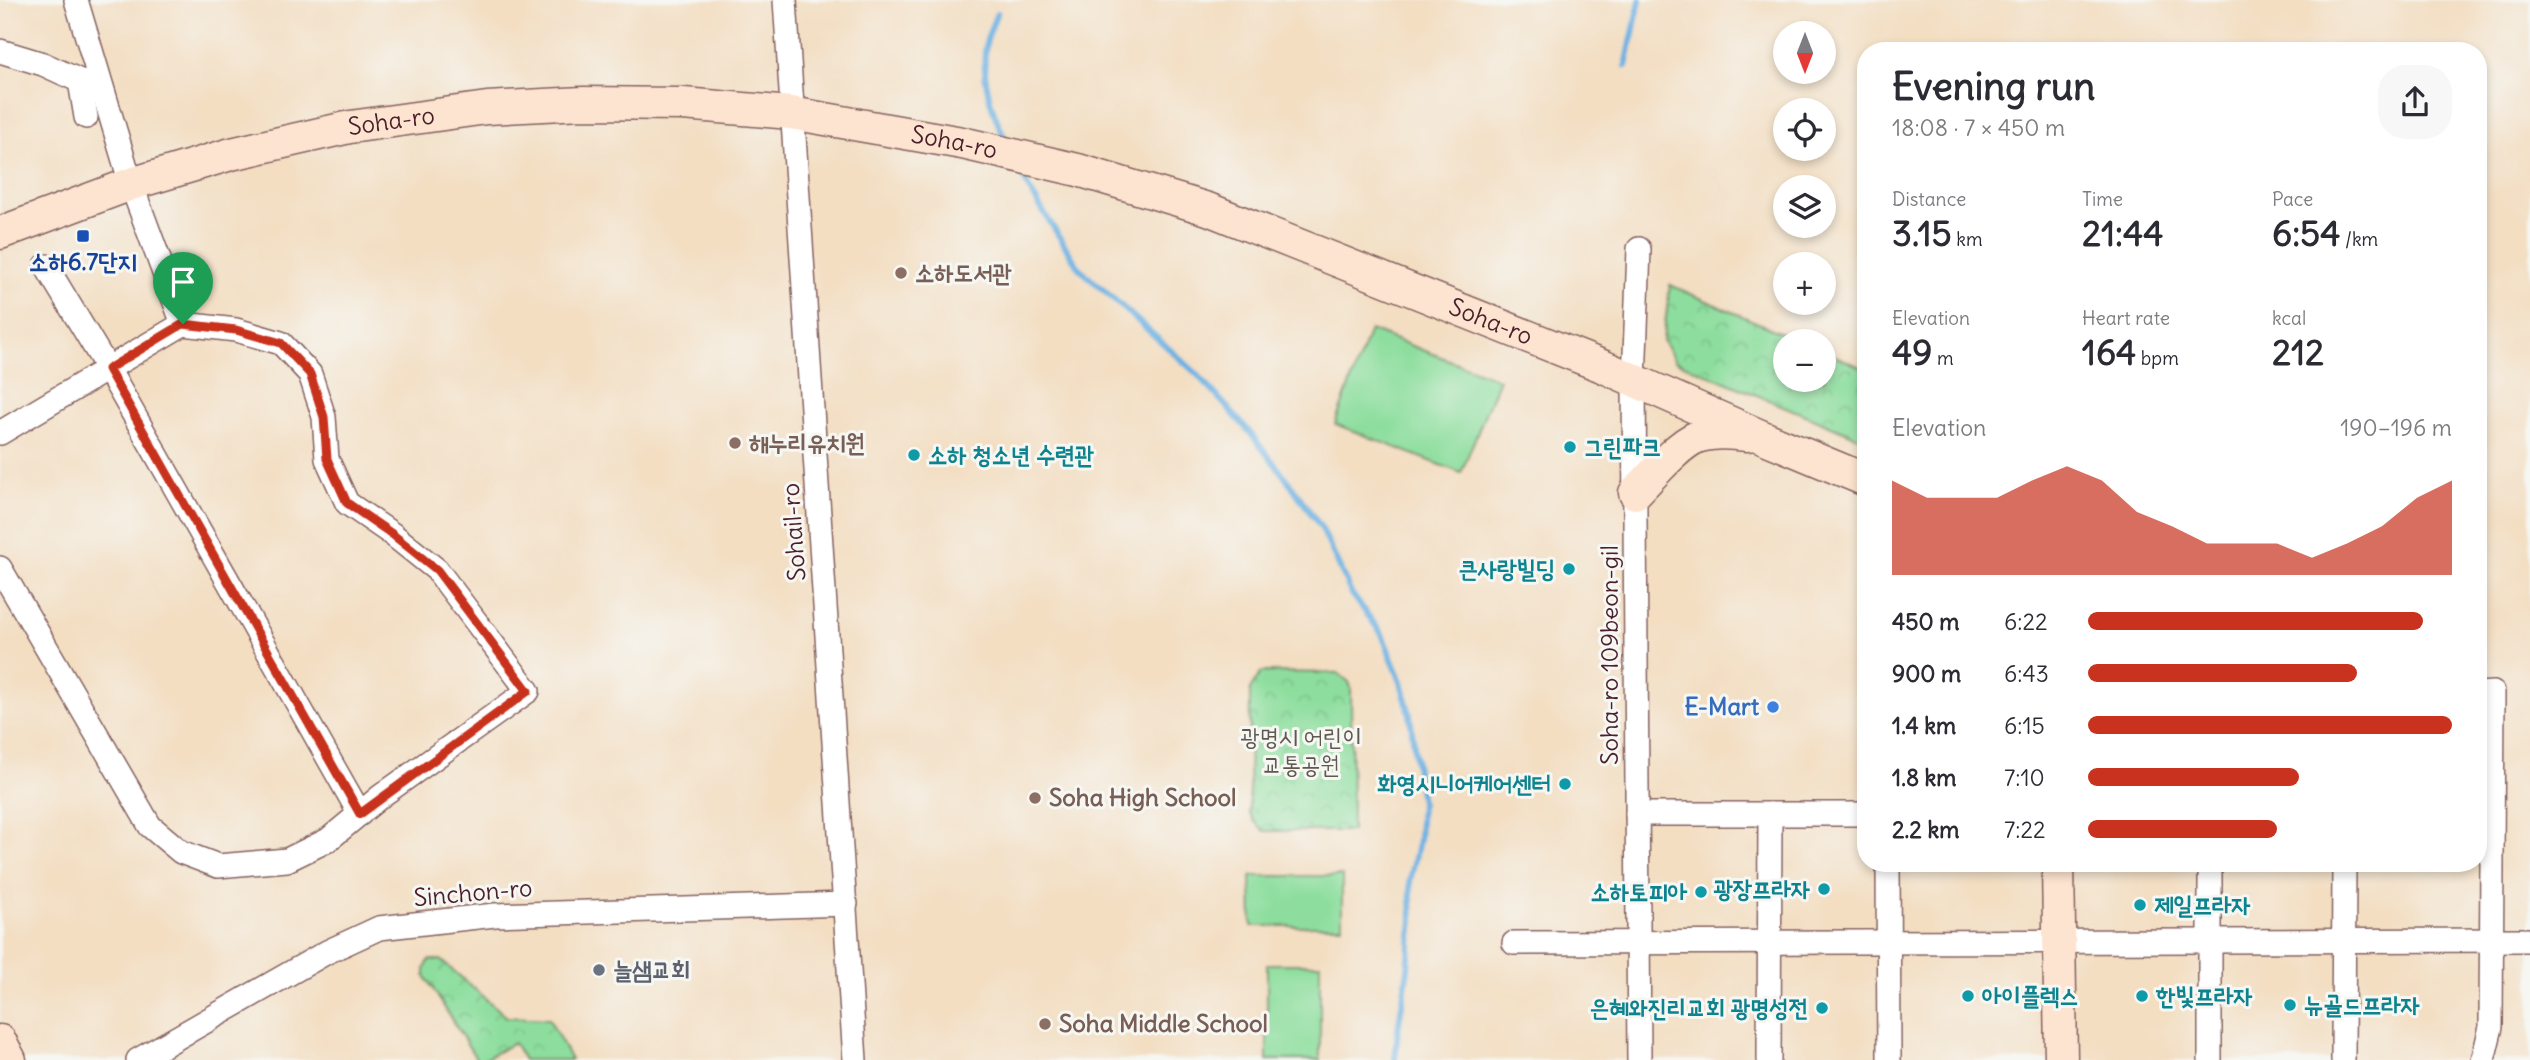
<!DOCTYPE html>
<html lang="en">
<head>
<meta charset="utf-8">
<style>
	:root { --surface:#fff; --page:#f7f7f7; --text:#2b2b33; --muted:#7c7c81; --accent:#c8321e }
	body { margin:0; font-family:Delius,"Poor Story",sans-serif; background:var(--page); color:var(--text); height:100vh; display:flex; flex-direction:column; font-size:26px; white-space:nowrap }
	* { box-sizing:border-box; margin:0 }
	p { font-size:23px; color:var(--muted) }
	.icon { flex:none; width:38px; height:38px; fill:none; stroke:currentColor; stroke-width:2; stroke-linecap:round; stroke-linejoin:round }
	.map { position:relative; flex:1; overflow:hidden }
	.sheet { position:absolute; left:1857px; top:42px; width:630px; height:830px; display:flex; flex-direction:column; background:var(--surface); border-radius:28px; box-shadow:0 4px 10px #0003 }
	.sheet>* { flex:none }
	.needle { width:46px; rotate:180deg }
	.fabs { position:absolute; left:1773px; top:21px; display:grid; gap:14px }
	.fabs a { display:grid; place-items:center; width:63px; height:63px; border-radius:50%; background:var(--surface); box-shadow:0 4px 10px #0003; font-size:35px }
	.pin { position:absolute; display:grid; place-items:center; width:60px; height:60px; color:#fff; margin:-72px -30px; border-radius:50% 50% 50% 0; rotate:-45deg; box-shadow:0 0 7px #0007 }
	.pin .icon { rotate:45deg }
	.round { display:grid; place-items:center; flex:none; width:74px; height:74px; border-radius:28px; background:var(--page) }
	.summary { display:flex; align-items:center; justify-content:space-between; height:119px; padding:0 35px }
	h1 { font-size:38px; font-weight:800; line-height:52px }
	.figures { display:grid; grid-template-columns:repeat(3,1fr); gap:10px; height:119px; padding:7px 35px }
	.figures div { display:grid; align-content:center }
	.figures b { font-size:35px; font-weight:800 }
	.figures small { font-size:19px; font-weight:400 }
	.figures p { font-size:19px }
	.chart { height:196px; padding:14px 35px }
	.chart p { display:flex; justify-content:space-between }
	.chart svg { width:100%; height:126px; margin-top:7px; fill:var(--accent); opacity:.7 }
	ul { padding:0 35px; list-style:none; font-size:23px }
	li { display:grid; grid-template-columns:112px 84px 1fr; align-items:center; height:52px }
	li i { height:18px; border-radius:9px; background:var(--accent) }
	.map>svg:first-child { display:block }
	.green { fill:#8dde9e; stroke:#6c7e64; stroke-width:2 }
	.park { fill:url(#park-crowns); stroke:#6c7e64; stroke-width:2 }
	.lines { fill:none; stroke-linecap:round; stroke-linejoin:round }
	.stream { stroke:#6bb1e2; stroke-width:6 }
	.street-casing { stroke:#856260; stroke-width:26 }
	.secondary-casing { stroke:#856260; stroke-width:35 }
	.street { stroke:#fff; stroke-width:23 }
	.secondary { stroke:#fde4d0; stroke-width:32 }
	.route-casing { stroke:#fff; stroke-width:14 }
	.route { stroke:#c8321e; stroke-width:9 }
	.transit-dot { fill:#1a4fb4; stroke:#f6f6f2; stroke-width:2.5 }
	.education-dot { fill:#8d6e63; stroke:#f6f6f2; stroke-width:2.5 }
	.culture-dot { fill:#0f9aa8; stroke:#f6f6f2; stroke-width:2.5 }
	.shop-dot { fill:#3f7fe0; stroke:#f6f6f2; stroke-width:2.5 }
	.worship-dot { fill:#6b7280; stroke:#f6f6f2; stroke-width:2.5 }
	.labels { text-anchor:middle; stroke-width:6; stroke-linejoin:round; paint-order:stroke }
	.street-label { font-size:24px; fill:#4a1f2b; stroke:#f6f6f2 }
	.transit-label { font-size:24px; font-weight:bold; fill:#164399; stroke:#f6f6f2 }
	.education-label { font-size:24px; font-weight:bold; fill:#785e54; stroke:#f6f6f2; text-anchor:start }
	.culture-label { font-size:24px; font-weight:bold; fill:#0d838f; stroke:#f6f6f2; text-anchor:start }
	.shop-label { font-size:24px; font-weight:bold; fill:#366cbe; stroke:#f6f6f2; text-anchor:end }
	.park-label { font-size:24px; fill:#5e584e; stroke:#f6f6f2 }
	.worship-label { font-size:24px; font-weight:bold; fill:#5b616d; stroke:#f6f6f2; text-anchor:start }
</style>
</head>
<body>
<div class="map">
<svg width="2530" height="1060" viewBox="0 0 2530 1060">
	<defs>
		<pattern id="park-crowns" width="20" height="18" patternUnits="userSpaceOnUse" patternTransform="scale(1.75)"><rect width="20" height="18" fill="#8dde9e"/><path d="M2 6a3 3 0 1 1 6 0M12 15a3 3 0 1 1 6 0" fill="none" stroke="#7bbe88"/></pattern>
	</defs>
	<rect width="100%" height="100%" fill="#f6f6f2"/>
	<filter id="ink" filterUnits="userSpaceOnUse"><feTurbulence type="fractalNoise" baseFrequency=".0143" numOctaves="2"/><feDisplacementMap in="SourceGraphic" scale="14" xChannelSelector="R" yChannelSelector="G"/><feConvolveMatrix kernelMatrix="1 2 1 2 8 2 1 2 1" color-interpolation-filters="sRGB"/></filter>
	<filter id="wash" filterUnits="userSpaceOnUse"><feTurbulence type="fractalNoise" baseFrequency=".00686" numOctaves="4" result="noise"/><feDisplacementMap in="SourceGraphic" scale="28" xChannelSelector="R" yChannelSelector="G"/><feGaussianBlur stdDeviation="1.57" result="paint"/><feColorMatrix in="noise" values="0 0 0 0 0 0 0 0 0 0 0 0 0 0 0 0 0 1.4 0 .05"/><feComposite in="paint" operator="in"/></filter>
	<g filter="url(#wash)">
		<rect width="100%" height="100%" fill="#f3dec2"/>
		<g class="green">
			<polygon points="1370,330 1499,379 1461,473 1335,424"/>
			<polygon points="1251,876 1342,876 1342,926 1252,926"/>
			<rect x="1267" y="964" width="53" height="96"/>
		</g>
		<g class="park">
			<polygon points="1670,285 1800,341 1785,341 1785,380 1824,380 1824,351 1865,369 1865,440 1675,361 1663,341"/>
			<polygon points="1261,672 1338,673 1349,682 1351,688 1352,831 1264,831 1254,821 1249,812 1250,690"/>
			<polygon points="429,960 441,960 507,1017 549,1019 571,1060 524,1060 514,1043 482,1060 477,1060 425,976 425,969"/>
		</g>
		<g class="lines">
			<g class="stream">
				<path d="M997 13C993 23 988 34 986 44 980 78 992 112 1006 141"/>
				<polyline points="1626,66 1640,0"/>
				<polyline points="1018,167 1029,189 1079,268 1196,373 1247,429 1292,486 1322,529 1351,593 1382,634 1401,682 1410,715 1421,803 1419,840 1410,881 1412,919 1408,969 1398,1029 1395,1060"/>
			</g>
		</g>
	</g>
	<g filter="url(#ink)">
		<g class="lines">
			<g class="street-casing">
				<g id="street">
					<polyline points="76,0 131,184 183,324"/>
					<polyline points="785,0 855,1060"/>
					<polyline points="0,51 43,64 80,81 86,117"/>
					<polyline points="46,266 108,369 360,814"/>
					<polyline points="0,433 183,324 236,330 281,343 310,374 324,417 327,459 347,503 392,534 437,570 528,691 381,796 328,840 287,860 218,866 181,852 150,826 0,568"/>
					<polyline points="2478,694 2493,693 2491,1027 2483,1060"/>
					<polyline points="1637,814 1866,814"/>
					<polyline points="1888,863 1889,1060"/>
					<polyline points="2210,863 2210,1060"/>
					<polyline points="1514,943 2530,940"/>
					<polyline points="138,1060 327,952 379,928 495,915 846,904"/>
					<polyline points="1639,1060 1634,381 1639,249"/>
					<polyline points="1769,1060 1770,814"/>
					<polyline points="2343,1060 2344,863"/>
				</g>
			</g>
			<g class="secondary-casing">
				<g id="secondary">
					<path id="s1" d="M0 233 131 184 231 154 350 127 487 108 583 103 683 104 791 113 962 143 1078 170 1208 209 1602 366 1758 435 1866 480"/>
					<path d="M1635 493C1651 477 1677 445 1697 437 1713 431 1732 434 1748 435"/>
					<polyline points="2058,863 2061,1060"/>
					<polyline points="0,1041 10,1060"/>
				</g>
			</g>
			<use href="#street" class="street"/>
			<use href="#secondary" class="secondary"/>
		</g>
	</g>
	<g class="lines" filter="url(#ink)">
		<g class="route-casing">
			<polygon id="route" points="183,324 236,330 281,343 310,374 324,417 327,459 347,503 392,534 437,570 528,691 360,814 108,369"/>
		</g>
		<use href="#route" class="route"/>
	</g>
	<rect class="transit-dot" x="76" y="229" width="14" height="14" rx="3.5"/>
	<g class="education-dot">
		<circle cx="901" cy="273" r="7"/>
		<circle cx="735" cy="443" r="7"/>
		<circle cx="1035" cy="798" r="7"/>
		<circle cx="1045" cy="1024" r="7"/>
	</g>
	<g class="culture-dot">
		<circle cx="1570" cy="447" r="7"/>
		<circle cx="914" cy="455" r="7"/>
		<circle cx="1569" cy="569" r="7"/>
		<circle cx="1565" cy="784" r="7"/>
		<circle cx="1824" cy="889" r="7"/>
		<circle cx="1701" cy="892" r="7"/>
		<circle cx="2140" cy="905" r="7"/>
		<circle cx="1968" cy="996" r="7"/>
		<circle cx="2142" cy="996" r="7"/>
		<circle cx="2290" cy="1005" r="7"/>
		<circle cx="1822" cy="1008" r="7"/>
	</g>
	<circle class="shop-dot" cx="1773" cy="707" r="7"/>
	<circle class="worship-dot" cx="599" cy="970" r="7"/>
	<g class="labels">
		<g class="street-label">
			<text dy="8" stroke="none"><textPath href="#s1" startOffset="408">Soha-ro</textPath></text>
			<text dy="8" stroke="none"><textPath href="#s1" startOffset="975">Soha-ro</textPath></text>
			<text dy="8" stroke="none"><textPath href="#s1" startOffset="1542">Soha-ro</textPath></text>
			<text transform="translate(794 532) rotate(-94)" y="8">Sohail-ro</text>
			<text transform="translate(1610 655) rotate(-90)" y="8">Soha-ro 109beon-gil</text>
			<text transform="translate(473 893) rotate(-5)" y="8">Sinchon-ro</text>
		</g>
		<g class="transit-label">
			<text x="83" y="270">소하6.7단지</text>
		</g>
		<g class="education-label">
			<text x="915" y="281">소하도서관</text>
			<text x="749" y="451">해누리유치원</text>
			<text x="1049" y="806">Soha High School</text>
			<text x="1059" y="1032">Soha Middle School</text>
		</g>
		<g class="culture-label">
			<text x="1584" y="455">그린파크</text>
			<text x="928" y="463">소하 청소년 수련관</text>
			<text x="1555" y="577" text-anchor="end">큰사랑빌딩</text>
			<text x="1551" y="792" text-anchor="end">화영시니어케어센터</text>
			<text x="1810" y="897" text-anchor="end">광장프라자</text>
			<text x="1687" y="900" text-anchor="end">소하토피아</text>
			<text x="2154" y="913">제일프라자</text>
			<text x="1982" y="1004">아이플렉스</text>
			<text x="2156" y="1004">한빛프라자</text>
			<text x="2304" y="1013">뉴골드프라자</text>
			<text x="1808" y="1016" text-anchor="end">은혜와진리교회 광명성전</text>
		</g>
		<g class="shop-label">
			<text x="1759" y="715">E-Mart</text>
		</g>
		<g class="park-label">
			<text x="1301" y="745">광명시 어린이<tspan x="1301" dy="28">교통공원</tspan></text>
		</g>
		<g class="worship-label">
			<text x="613" y="978">늘샘교회</text>
		</g>
	</g>
</svg>
<div class="fabs">
<a><svg class="needle" viewBox="-14 -14 28 28"><path d="M0-13l5 13h-10z" fill="#e53935"/><path d="M0 13l5-13h-10z" fill="#7c7c81"/></svg></a>
<a><svg class="icon" aria-label="locate" viewBox="0 0 24 24"><circle cx="12" cy="12" r="6"/><path d="M12 2v4M12 18v4M2 12h4M18 12h4"/></svg></a>
<a><svg class="icon" aria-label="layers" viewBox="0 0 24 24"><path d="M12 4l9 5-9 5-9-5zM3 14l9 5 9-5"/></svg></a>
<a>+</a>
<a>−</a>
</div>
<div class="pin" style="left:183px;top:324px;background:#1e9e55"><svg class="icon" aria-label="arrive" viewBox="0 0 24 24"><path d="M6 21V4h12l-3 4 3 4H6"/></svg></div>
<section class="sheet">
<div class="summary"><div><h1>Evening run</h1><p>18:08 · 7 × 450 m</p></div><a class="round"><svg class="icon" aria-label="share" viewBox="0 0 24 24"><path d="M12 15V3M7 8l5-5 5 5M5 13v7h14v-7"/></svg></a></div>
<div class="figures">
<div><p>Distance</p><b>3.15<small> km</small></b></div>
<div><p>Time</p><b>21:44</b></div>
<div><p>Pace</p><b>6:54<small> /km</small></b></div>
</div>
<div class="figures">
<div><p>Elevation</p><b>49<small> m</small></b></div>
<div><p>Heart rate</p><b>164<small> bpm</small></b></div>
<div><p>kcal</p><b>212</b></div>
</div>
<div class="chart"><p><span>Elevation</span>190–196 m</p>
<svg viewBox="0 0 160 44" preserveAspectRatio="none"><path d="M0 44V11L10 17L20 17L30 17L40 11L50 6L60 11L70 22L80 27L90 33L100 33L110 33L120 38L130 33L140 27L150 17L160 11V44z"/></svg>
</div>
<ul>
<li><b>450 m</b>6:22<i style="width:92%"></i></li>
<li><b>900 m</b>6:43<i style="width:74%"></i></li>
<li><b>1.4 km</b>6:15<i style="width:100%"></i></li>
<li><b>1.8 km</b>7:10<i style="width:58%"></i></li>
<li><b>2.2 km</b>7:22<i style="width:52%"></i></li>
</ul>
</section>
</div>
</body>
</html>
